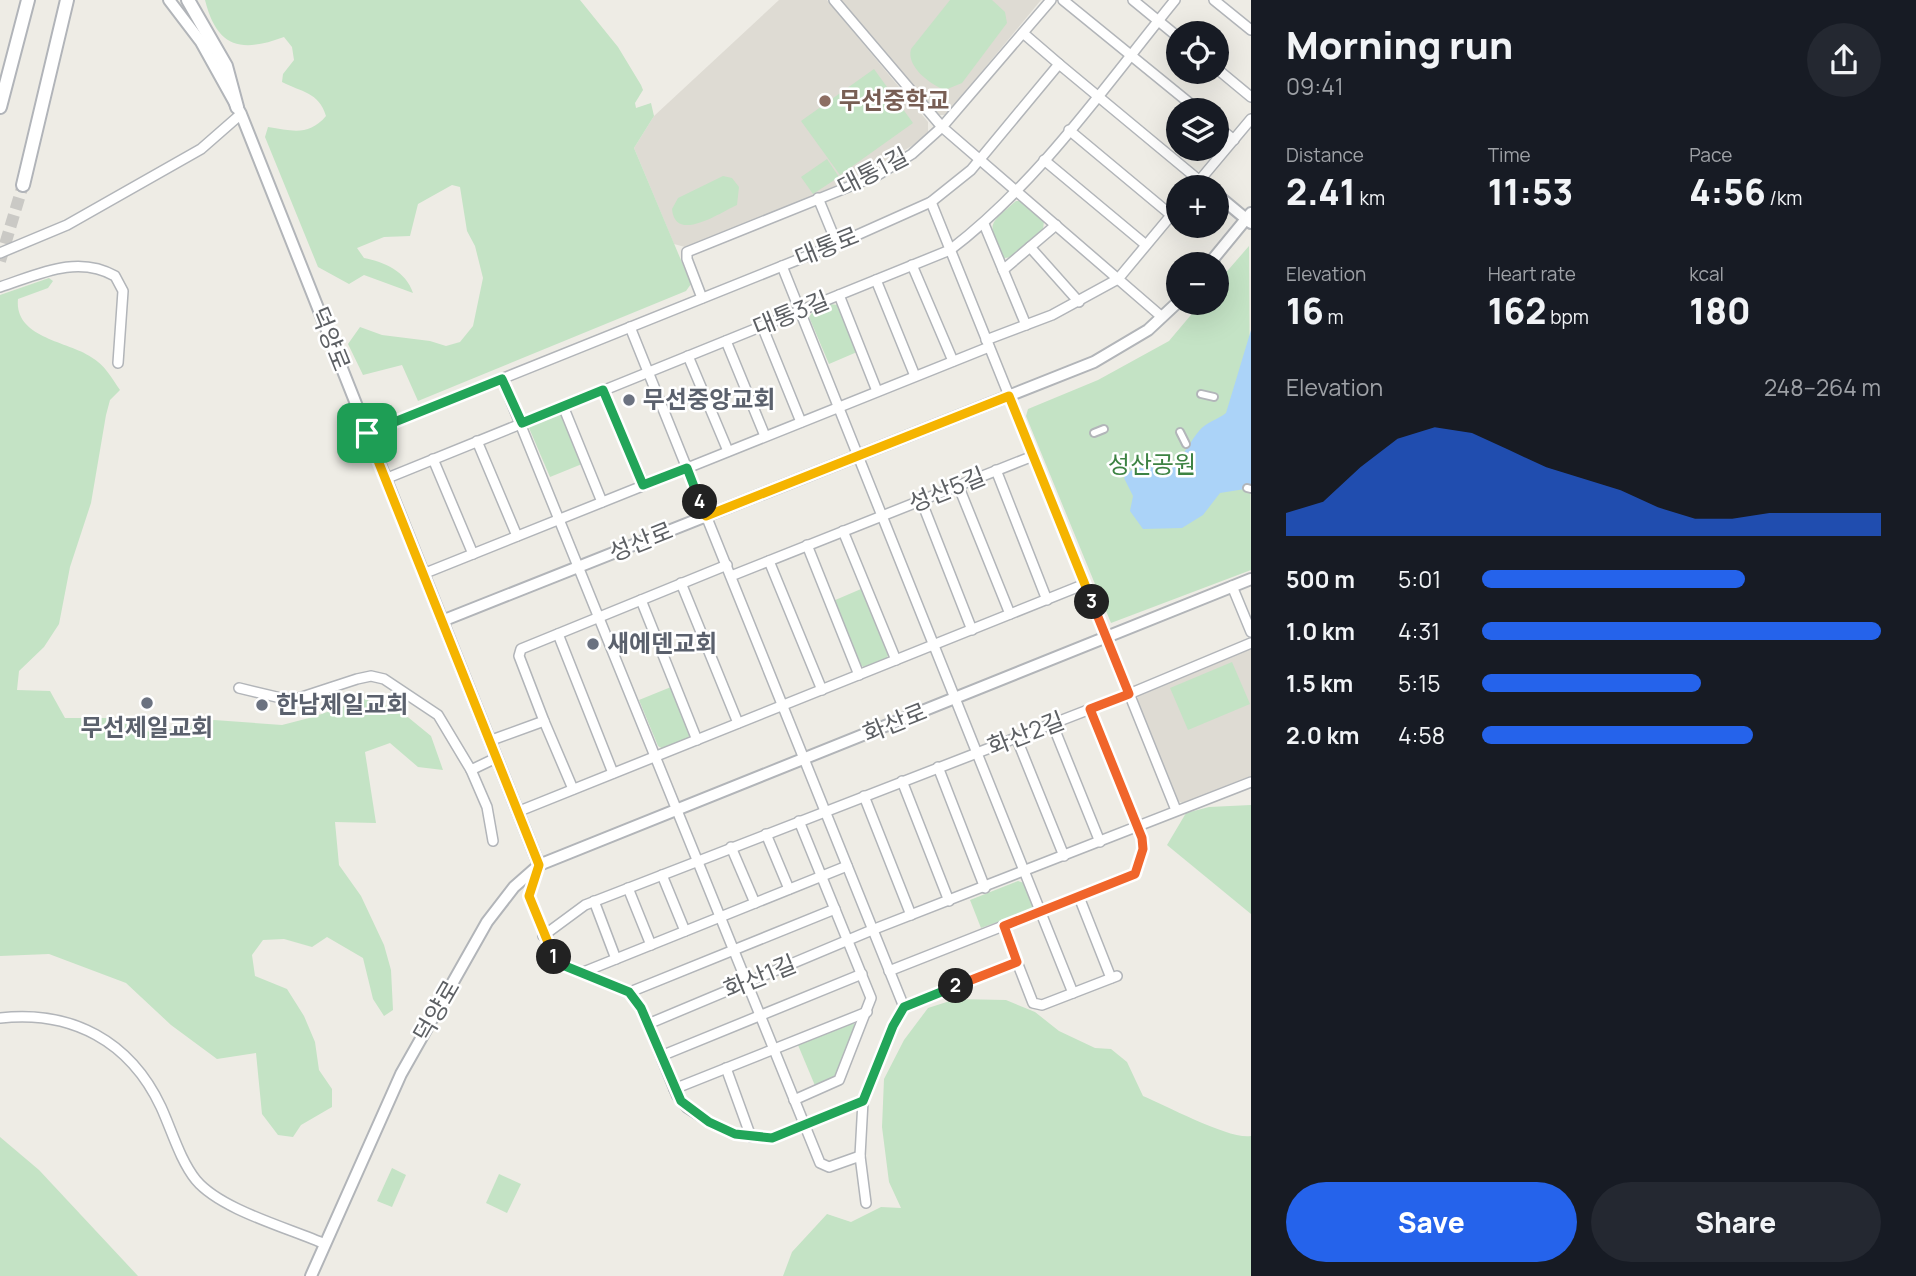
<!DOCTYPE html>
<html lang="en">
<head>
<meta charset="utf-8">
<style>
	:root { --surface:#171b24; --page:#242831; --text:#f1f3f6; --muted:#9ea1a6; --accent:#2563eb }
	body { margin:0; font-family:Manrope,"Noto Sans KR",sans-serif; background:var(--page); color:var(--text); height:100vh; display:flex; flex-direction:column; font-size:26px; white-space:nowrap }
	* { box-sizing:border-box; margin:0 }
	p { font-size:23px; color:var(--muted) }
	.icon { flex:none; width:38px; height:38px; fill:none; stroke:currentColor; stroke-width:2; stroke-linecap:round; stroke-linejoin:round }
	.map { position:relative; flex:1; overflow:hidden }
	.details { display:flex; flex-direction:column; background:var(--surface); width:665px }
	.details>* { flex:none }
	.controls { position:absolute; left:1166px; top:21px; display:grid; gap:14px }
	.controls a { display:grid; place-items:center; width:63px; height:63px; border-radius:50%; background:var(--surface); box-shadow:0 7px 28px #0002; font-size:35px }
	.pin { position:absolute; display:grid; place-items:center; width:60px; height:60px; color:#fff; margin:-30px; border-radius:14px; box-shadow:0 4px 10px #0006 }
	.km { position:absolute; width:35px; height:35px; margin:-18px; border-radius:50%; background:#222; color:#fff; font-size:19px; line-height:35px; text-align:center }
	.round { display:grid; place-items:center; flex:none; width:74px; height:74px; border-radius:37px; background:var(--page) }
	.overview { display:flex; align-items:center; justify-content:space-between; height:119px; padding:0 35px }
	h1 { font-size:38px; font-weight:800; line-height:52px }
	.metrics { display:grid; grid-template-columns:repeat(3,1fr); gap:10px; height:119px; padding:7px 35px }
	.metrics div { display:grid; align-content:center }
	.metrics b { font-size:35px; font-weight:800 }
	.metrics small { font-size:19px; font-weight:400 }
	.metrics p { font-size:19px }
	.chart { height:196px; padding:14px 35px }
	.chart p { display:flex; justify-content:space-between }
	.chart svg { width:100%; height:126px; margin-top:7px; fill:var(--accent); opacity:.7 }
	.action { display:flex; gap:14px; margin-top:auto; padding:14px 35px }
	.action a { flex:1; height:80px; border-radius:42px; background:var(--accent); color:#fff; font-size:28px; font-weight:800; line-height:80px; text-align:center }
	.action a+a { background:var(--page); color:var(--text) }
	ul { padding:0 35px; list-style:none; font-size:23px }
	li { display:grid; grid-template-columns:112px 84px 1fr; align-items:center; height:52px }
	li i { height:18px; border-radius:9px; background:var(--accent) }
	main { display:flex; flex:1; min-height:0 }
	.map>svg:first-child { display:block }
	.education { fill:#dedbd3 }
	.green { fill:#c4e3c5 }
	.water { fill:#abd3f8 }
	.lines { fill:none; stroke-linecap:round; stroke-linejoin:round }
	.secondary-tunnel { stroke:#cac9c5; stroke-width:12; stroke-dasharray:12 6; stroke-linecap:butt }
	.pedestrian-casing { stroke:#b2b5b9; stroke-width:10 }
	.minor-casing { stroke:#b2b5b9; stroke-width:12 }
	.tertiary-casing { stroke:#b2b5b9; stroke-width:14 }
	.secondary-casing { stroke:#b1b4b9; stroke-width:16 }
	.pedestrian { stroke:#fff; stroke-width:6 }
	.minor { stroke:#fff; stroke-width:9 }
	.tertiary { stroke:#fff; stroke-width:10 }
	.secondary { stroke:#fff; stroke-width:12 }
	.split-1-casing { stroke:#fff; stroke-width:14 }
	.split-2-casing { stroke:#fff; stroke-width:14 }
	.split-3-casing { stroke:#fff; stroke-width:14 }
	.split-4-casing { stroke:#fff; stroke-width:14 }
	.split-5-casing { stroke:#fff; stroke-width:14 }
	.split-1 { stroke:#f5b400; stroke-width:9 }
	.split-2 { stroke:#22a559; stroke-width:9 }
	.split-3 { stroke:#f0652b; stroke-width:9 }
	.split-4 { stroke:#f5b400; stroke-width:9 }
	.split-5 { stroke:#22a559; stroke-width:9 }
	.education-dot { fill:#8d6e63; stroke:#fff; stroke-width:2.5 }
	.worship-dot { fill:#6b7280; stroke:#fff; stroke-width:2.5 }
	.labels { text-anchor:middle; stroke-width:5; stroke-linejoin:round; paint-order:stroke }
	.education-label { font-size:24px; font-weight:bold; fill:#785e54; stroke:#fff; text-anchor:start }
	.street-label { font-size:24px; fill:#5d6064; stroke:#fff }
	.worship-label { font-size:24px; font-weight:bold; fill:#5b616d; stroke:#fff; text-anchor:start }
	.park-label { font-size:24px; fill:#3d8343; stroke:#fff }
</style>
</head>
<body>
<main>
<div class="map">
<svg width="1251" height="1276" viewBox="0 0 1251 1276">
	<rect width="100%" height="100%" fill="#eeece5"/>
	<g class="education">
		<polygon points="779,0 827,0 928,122 928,136 875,168 810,197 685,247 674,244 634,148 654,116"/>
		<polygon points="841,0 1041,0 946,115 938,115"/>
		<polygon points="1248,647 1251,649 1251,776 1183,803 1177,801 1137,699 1139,693"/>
	</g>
	<g class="green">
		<path d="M580 0 618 47 641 85 643 90 635 103 636 108 651 103 654 116 634 148 691 284 686 291 418 401 402 365 363 375 348 344 360 327 382 335 430 341 446 346 460 342 473 326 483 278 475 246 467 231 460 187 452 185 418 204 410 236 384 237 357 248 364 258C384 262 406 271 413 293L364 275 349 284 318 267 265 137 268 127C293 131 309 136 326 116 319 92 301 92 282 82L283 74 294 60 292 47 284 37C241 53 217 48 205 0Z"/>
		<path d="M950 0H992L1005 12 1007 23 962 83 945 90C929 84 906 66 911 49Z"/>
		<polygon points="874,69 913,123 840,175 801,121"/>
		<polygon points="827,159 839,177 813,194 801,177"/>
		<path d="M723 176 732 178 739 187 737 205C721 212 675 244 672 209L678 198Z"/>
		<path d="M1016 201H1023L1044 221 1043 230 1013 257 1004 258C988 222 986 227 1016 201Z"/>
		<polygon points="1249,246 1251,570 1111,623 1026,416 1028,409 1098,380 1169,341 1201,303 1216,303 1216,284"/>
		<path d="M49 278 53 281 48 288 18 299C14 338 67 341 91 357 105 365 111 377 120 390L110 400 106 415 91 503 70 567 59 624 44 647 19 671 17 690 50 691 65 718H108L153 733 214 720 282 725 313 717 364 699 398 709 431 736 443 770 418 767 390 743 365 752 376 823 335 822 339 865 361 896 384 945 391 970 393 1010 384 1016 373 999 363 958 327 937 312 947 284 939 263 940 252 955 255 976 287 989 304 1016 315 1042 319 1070 332 1089V1107L301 1125 293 1137 278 1135 262 1114 256 1053 217 1059 171 1025 126 983 49 954 0 956V295Z"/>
		<polygon points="830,304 838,305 857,352 829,364 809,317 814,310"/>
		<polygon points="556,412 562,415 582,464 550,477 529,428 531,422"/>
		<polygon points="861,589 888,655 886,662 867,669 860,665 833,601"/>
		<polygon points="1232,662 1250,704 1188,730 1170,688"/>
		<polygon points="671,687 690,733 688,739 663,749 658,746 639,700"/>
		<polygon points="1251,805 1251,914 1167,845 1186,813 1209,807"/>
		<polygon points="1018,881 1024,883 1033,905 1031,910 981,928 970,900"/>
		<path d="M956 999 1006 1000 1035 1012 1059 1031 1095 1048 1111 1049 1127 1062 1143 1096C1167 1106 1230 1140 1251 1136V1276H783L792 1252 827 1214 851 1222 881 1207 901 1208 889 1182 882 1127 884 1079 904 1040 928 1008Z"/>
		<polygon points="852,1021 857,1028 837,1076 816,1088 798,1045"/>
		<polygon points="0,1137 39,1170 138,1276 0,1276"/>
		<polygon points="392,1168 406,1175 392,1207 377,1201"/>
		<polygon points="499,1174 521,1184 507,1213 486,1203"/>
	</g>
	<path class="water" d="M1251 330V488L1220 493 1203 515 1182 528 1143 529 1130 511 1133 496 1124 478C1137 459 1157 469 1174 461 1186 455 1190 441 1199 431 1206 422 1217 420 1226 413Z"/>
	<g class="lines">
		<polyline class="secondary-tunnel" points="0,261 23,185"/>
		<g class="pedestrian-casing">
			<g id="pedestrian">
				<polyline points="1201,394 1214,397"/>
				<polyline points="1180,432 1186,444"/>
				<polyline points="1094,433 1104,429"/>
				<polyline points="1247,488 1251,489"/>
			</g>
		</g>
		<g class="minor-casing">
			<g id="minor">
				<polyline points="834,0 942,127 1162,317"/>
				<polyline points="1063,0 1198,110"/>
				<polyline points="1133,0 1178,37"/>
				<polyline points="1214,0 1251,30"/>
				<polyline points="1023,33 1059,64"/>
				<polyline points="1216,68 1251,97"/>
				<polyline points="1216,125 1234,140"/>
				<polyline points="1069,130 1171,215"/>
				<polyline points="1044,160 1146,245"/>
				<polyline points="1194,187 1251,119"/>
				<polyline points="818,198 837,244"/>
				<polyline points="931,202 1176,810"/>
				<polyline points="984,224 1026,325"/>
				<polyline points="1030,247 1079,302"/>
				<polyline points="0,253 67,225 201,149 241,114"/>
				<polyline points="912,265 953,361"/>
				<polyline points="782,266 1073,993"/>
				<polyline points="1003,270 1056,225"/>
				<polyline points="876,280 915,376"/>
				<path d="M0 287C37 275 77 254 115 276L123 291 118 363"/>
				<polyline points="839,295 877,391"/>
				<polyline points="702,298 687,259 687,252 878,175 912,154 942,127 1051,0"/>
				<polyline points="762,326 801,422"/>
				<polyline points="630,327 904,1007"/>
				<polyline points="986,340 1052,315 1118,279 1178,207"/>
				<polyline points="726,341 765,436"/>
				<polyline points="688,356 728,451"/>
				<polyline points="502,379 820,1163 829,1167 860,1156 866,1203"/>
				<polyline points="603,390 644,485"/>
				<polyline points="563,406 602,502"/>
				<polyline points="367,433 837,244 931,202 971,170 1059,64 1200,181"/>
				<polyline points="477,441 517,536"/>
				<polyline points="433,459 473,554"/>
				<polyline points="996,470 1047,600"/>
				<path d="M385 479 950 250C1039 182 1105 86 1175 0"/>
				<polyline points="958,485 1010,614"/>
				<polyline points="921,500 972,630"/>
				<polyline points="843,531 896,660"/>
				<polyline points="807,545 859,675"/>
				<polyline points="769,561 822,690"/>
				<polyline points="423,574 989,347"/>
				<polyline points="731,576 1033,456"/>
				<polyline points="681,583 738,723"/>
				<polyline points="1232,586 1251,632"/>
				<polyline points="641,600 697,740"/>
				<polyline points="558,634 613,773"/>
				<polyline points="239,688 285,699 299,698 357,679 371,676 384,679 438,715 471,770 496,758"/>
				<polyline points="544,721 573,789"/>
				<polyline points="1052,723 1100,842"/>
				<polyline points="1016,737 1064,856"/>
				<polyline points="489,741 544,721 519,656 521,649 727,565"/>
				<polyline points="938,767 985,888"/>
				<polyline points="471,770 487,807 493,841"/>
				<polyline points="902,781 949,901"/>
				<polyline points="864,796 911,915"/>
				<polyline points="517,812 1085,584"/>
				<polyline points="766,834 789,889"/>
				<polyline points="731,847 755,903"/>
				<polyline points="538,867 529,896 554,957 565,966 630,992 641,1008 677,1096 687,1108 709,1122 735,1134 772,1138 863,1101 893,1026 904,1007 1017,962 1033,1003 1042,1005 1117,976"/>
				<polyline points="662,875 685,931"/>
				<polyline points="628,888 651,945"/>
				<polyline points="1079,897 1111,978"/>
				<polyline points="594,901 616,959"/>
				<polyline points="1004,926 1017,962"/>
				<polyline points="543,936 585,905 1129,694 1251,643"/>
				<polyline points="889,971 1135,874 1143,849 1142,838 1090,709"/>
				<polyline points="581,973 847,866"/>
				<polyline points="630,992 835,909"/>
				<path d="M0 1018C72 1010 130 1041 161 1107 172 1131 180 1160 196 1180 221 1210 289 1228 325 1244"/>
				<polyline points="648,1024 872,930 1251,782"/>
				<polyline points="661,1056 862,974"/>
				<polyline points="726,1068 751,1137"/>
				<polyline points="674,1089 867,1012"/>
				<polyline points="794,1100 839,1080 871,998 799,821"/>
				<polyline points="860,1156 863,1101"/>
			</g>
		</g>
		<g class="tertiary-casing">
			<g id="tertiary">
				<polyline points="169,0 201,42 241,114 539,865"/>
				<polyline points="1200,181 1207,187"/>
				<polyline points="1216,194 1251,223"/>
				<polyline points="1209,264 1251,213"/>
				<polyline points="442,621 1094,362 1148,330 1178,302"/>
				<polyline points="311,1276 401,1074 487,922 514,887 539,865 1251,579"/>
			</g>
		</g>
		<g class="secondary-casing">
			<g id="secondary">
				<polyline points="188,0 226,66 237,107"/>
				<polyline points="0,107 28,0"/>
				<polyline points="23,185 67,0"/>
			</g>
		</g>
		<use href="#pedestrian" class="pedestrian"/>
		<use href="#minor" class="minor"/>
		<use href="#tertiary" class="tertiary"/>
		<use href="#secondary" class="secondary"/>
	</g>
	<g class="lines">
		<g class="split-1-casing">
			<polyline id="split-1" points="367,433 539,865 529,896 554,957"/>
		</g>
		<g class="split-2-casing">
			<polyline id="split-2" points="554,957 565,966 629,992 641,1008 681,1101 709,1122 735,1134 772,1138 863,1101 893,1026 904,1007 956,986"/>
		</g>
		<g class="split-3-casing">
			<polyline id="split-3" points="956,986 1017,962 1004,926 1135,874 1143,849 1142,838 1090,709 1129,694 1092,602"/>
		</g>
		<g class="split-4-casing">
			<polyline id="split-4" points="700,502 706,516 1009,396 1092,602"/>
		</g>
		<g class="split-5-casing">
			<polyline id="split-5" points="367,433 502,379 522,423 603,390 643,485 687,468 700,502"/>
		</g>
		<use href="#split-1" class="split-1"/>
		<use href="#split-2" class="split-2"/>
		<use href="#split-3" class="split-3"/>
		<use href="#split-4" class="split-4"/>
		<use href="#split-5" class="split-5"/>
	</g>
	<circle class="education-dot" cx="825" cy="101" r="7"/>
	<g class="worship-dot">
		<circle cx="629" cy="400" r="7"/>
		<circle cx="593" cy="644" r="7"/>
		<circle cx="147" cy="703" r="7"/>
		<circle cx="262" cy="705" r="7"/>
	</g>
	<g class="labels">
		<g class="education-label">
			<text x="839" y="109">무선중학교</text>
		</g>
		<g class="street-label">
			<text transform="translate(873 172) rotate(-27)" y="8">대통1길</text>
			<text transform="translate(827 247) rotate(-22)" y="8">대통로</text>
			<text transform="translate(791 314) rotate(-22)" y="8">대통3길</text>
			<text transform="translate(330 339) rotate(68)" y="8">덕양로</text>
			<text transform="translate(947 490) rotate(-22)" y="8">성산5길</text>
			<text transform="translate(641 542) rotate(-22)" y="8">성산로</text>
			<text transform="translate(895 723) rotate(-22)" y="8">화산로</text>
			<text transform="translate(1026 734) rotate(-21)" y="8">화산2길</text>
			<text transform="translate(760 977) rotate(-22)" y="8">화산1길</text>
			<text transform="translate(437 1011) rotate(-60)" y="8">덕양로</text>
		</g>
		<g class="worship-label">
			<text x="643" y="408">무선중앙교회</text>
			<text x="607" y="652">새에덴교회</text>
			<text x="276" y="713">한남제일교회</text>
			<text x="147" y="736" text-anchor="middle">무선제일교회</text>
		</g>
		<g class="park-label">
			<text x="1152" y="473">성산공원</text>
		</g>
	</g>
</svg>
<div class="controls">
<a><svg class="icon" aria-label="locate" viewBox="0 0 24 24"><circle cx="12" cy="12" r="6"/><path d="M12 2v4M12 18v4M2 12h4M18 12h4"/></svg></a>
<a><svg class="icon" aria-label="layers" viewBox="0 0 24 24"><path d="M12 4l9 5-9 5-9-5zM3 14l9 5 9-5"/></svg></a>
<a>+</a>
<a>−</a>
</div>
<div class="pin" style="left:367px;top:433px;background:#1e9e55"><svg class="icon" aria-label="arrive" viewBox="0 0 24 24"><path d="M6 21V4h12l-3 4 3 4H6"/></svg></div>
<b class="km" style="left:554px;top:957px">1</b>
<b class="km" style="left:956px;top:986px">2</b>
<b class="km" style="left:1092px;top:602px">3</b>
<b class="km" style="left:700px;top:502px">4</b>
</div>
<section class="details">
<div class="overview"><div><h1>Morning run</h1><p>09:41</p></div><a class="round"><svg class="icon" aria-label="share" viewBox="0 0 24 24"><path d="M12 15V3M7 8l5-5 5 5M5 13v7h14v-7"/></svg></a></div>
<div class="metrics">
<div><p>Distance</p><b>2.41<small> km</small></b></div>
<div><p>Time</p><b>11:53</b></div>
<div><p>Pace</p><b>4:56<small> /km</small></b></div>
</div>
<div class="metrics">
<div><p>Elevation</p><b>16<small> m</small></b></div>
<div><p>Heart rate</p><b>162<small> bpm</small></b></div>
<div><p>kcal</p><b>180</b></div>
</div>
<div class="chart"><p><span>Elevation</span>248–264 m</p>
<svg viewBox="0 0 160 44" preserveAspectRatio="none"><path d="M0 44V36L10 32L20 20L30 10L40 6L50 8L60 14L70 20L80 24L90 28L100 34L110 38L120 38L130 36L140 36L150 36L160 36V44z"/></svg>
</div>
<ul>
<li><b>500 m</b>5:01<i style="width:66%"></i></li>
<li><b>1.0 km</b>4:31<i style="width:100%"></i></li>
<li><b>1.5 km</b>5:15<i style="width:55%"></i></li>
<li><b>2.0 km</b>4:58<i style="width:68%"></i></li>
</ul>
<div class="action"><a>Save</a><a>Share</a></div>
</section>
</main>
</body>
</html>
